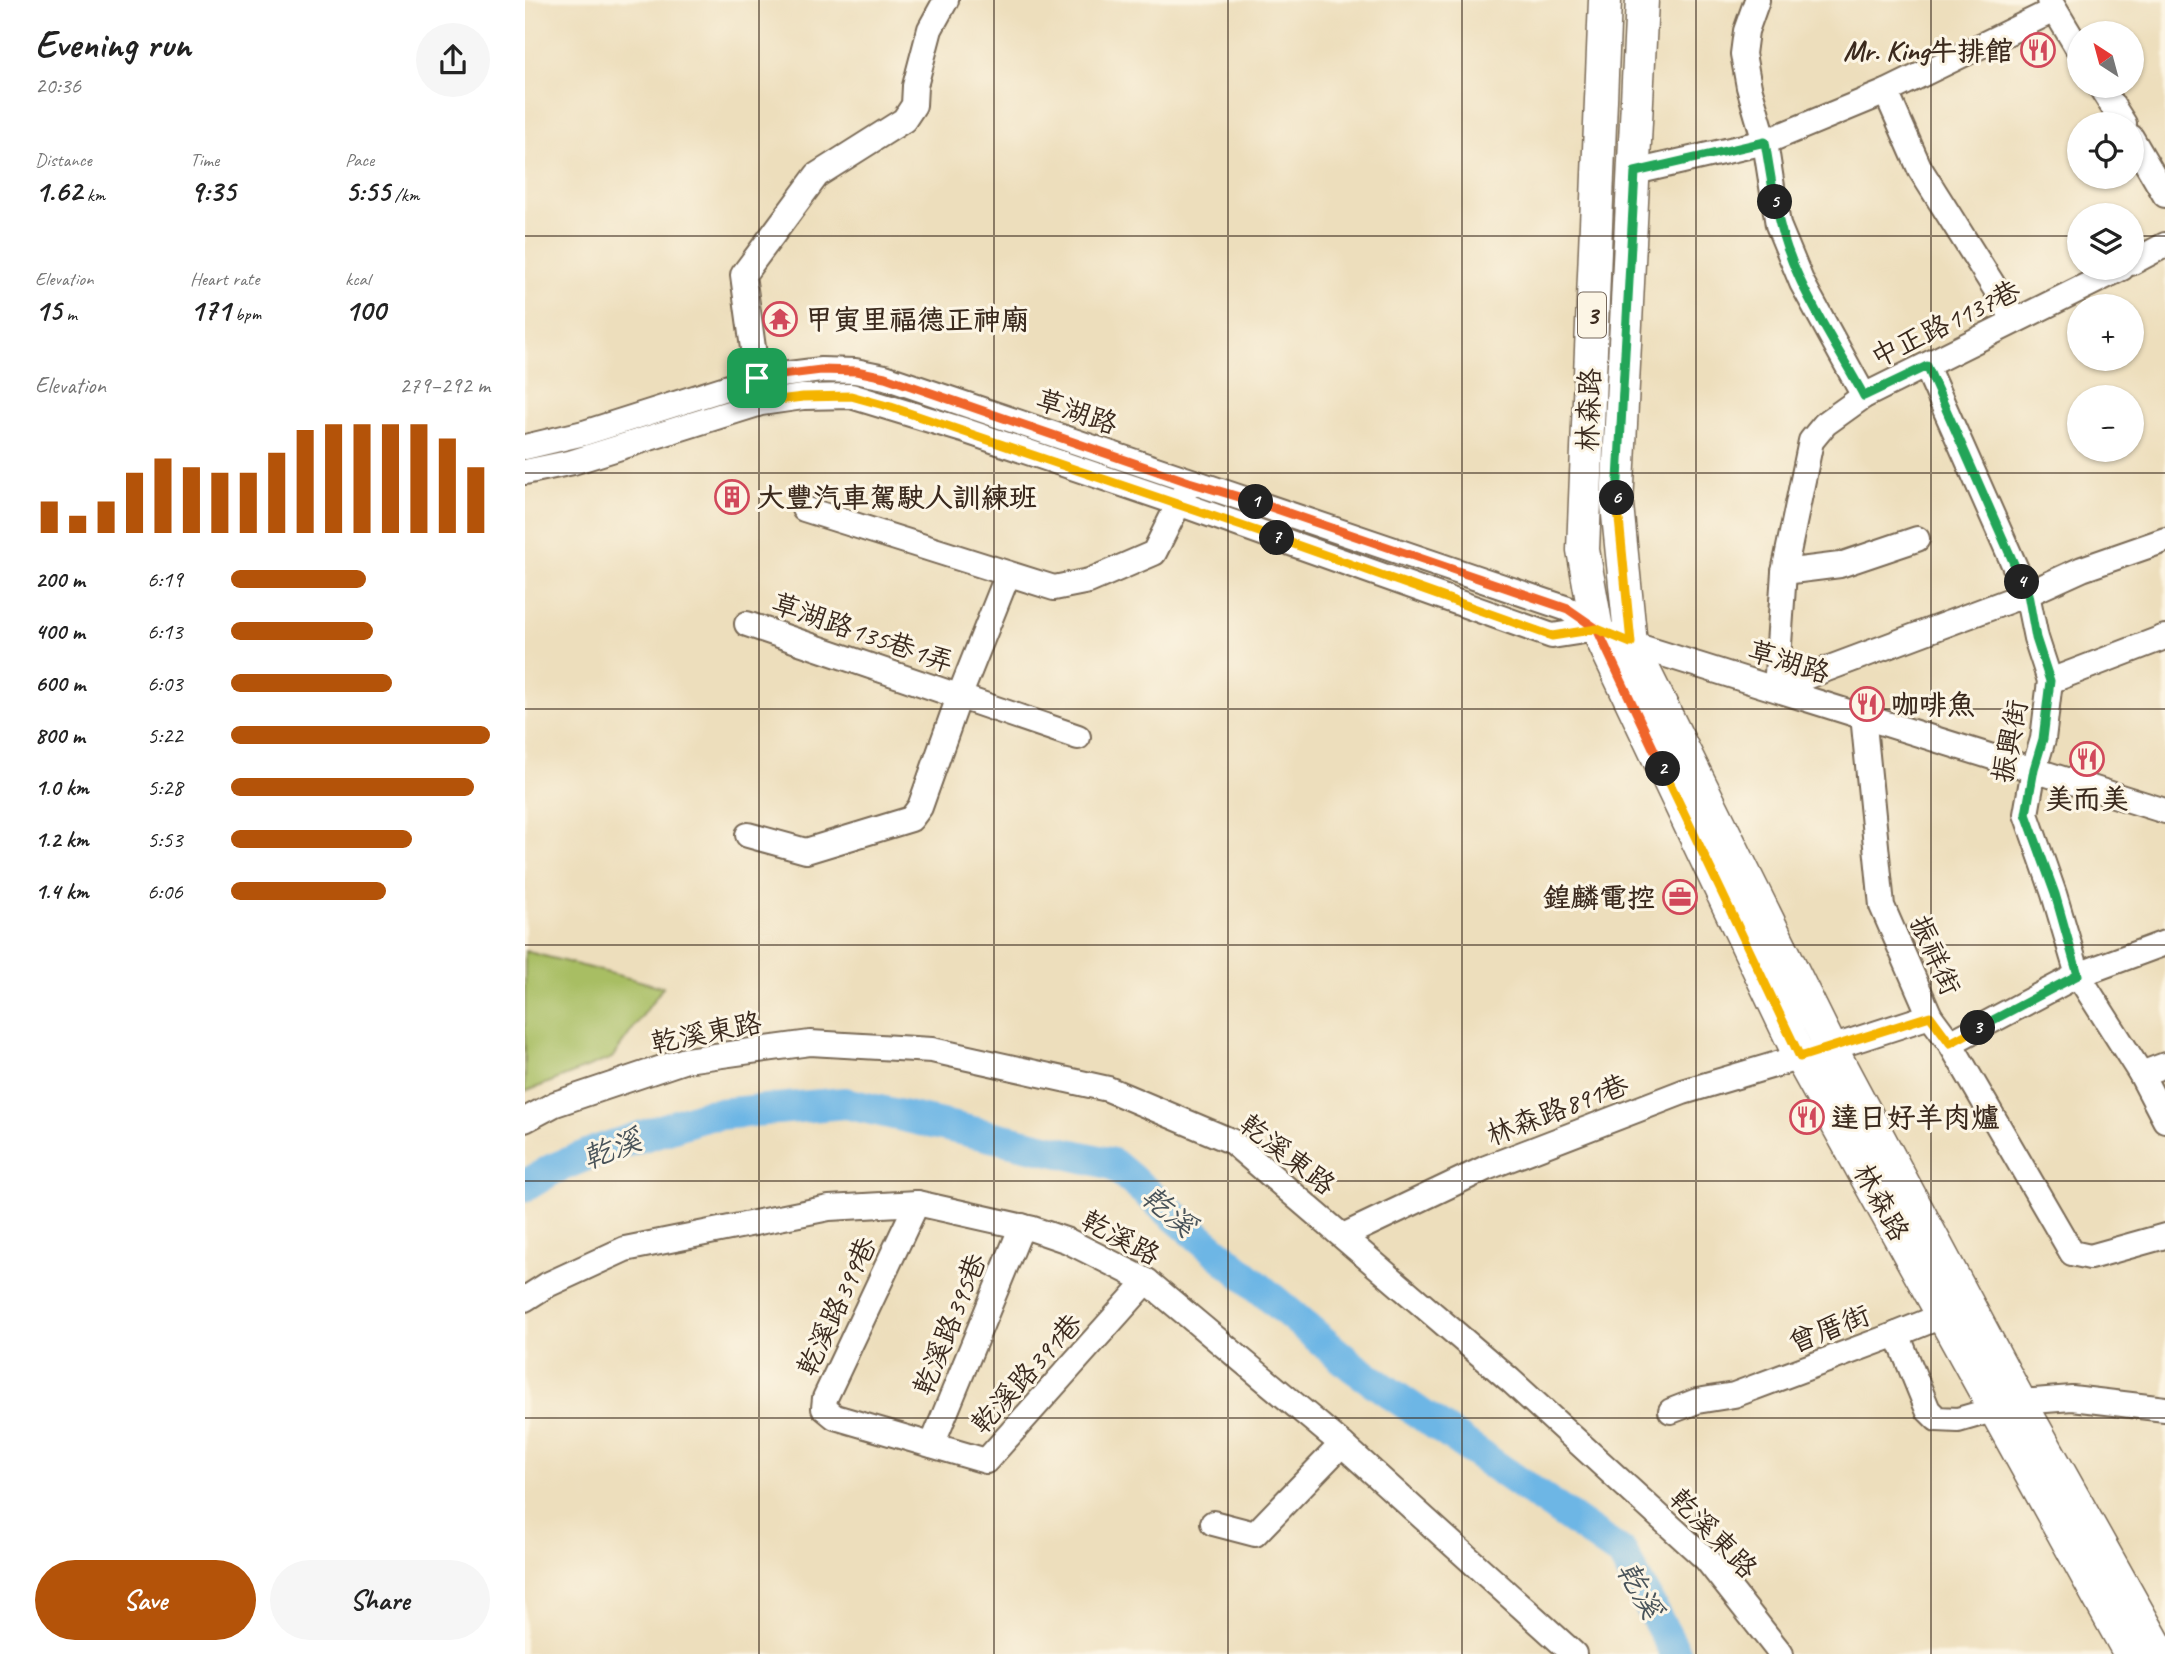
<!DOCTYPE html>
<html lang="en">
<head>
<meta charset="utf-8">
<style>
	:root { --surface:#fff; --page:#f6f6f6; --text:#222; --muted:#767676; --accent:#b45309 }
	body { margin:0; font-family:Caveat,"LXGW WenKai TC",sans-serif; background:var(--page); color:var(--text); height:100vh; display:flex; flex-direction:column; font-size:26px; white-space:nowrap }
	* { box-sizing:border-box; margin:0 }
	p { font-size:23px; color:var(--muted) }
	.icon { flex:none; width:38px; height:38px; fill:none; stroke:currentColor; stroke-width:2; stroke-linecap:round; stroke-linejoin:round }
	.map { position:relative; flex:1; overflow:hidden }
	.drawer { display:flex; flex-direction:column; background:var(--surface); width:525px }
	.drawer>* { flex:none }
	.needle { width:46px; rotate:324deg }
	.tools { position:absolute; left:1542px; top:21px; display:grid; gap:14px }
	.tools a { display:grid; place-items:center; width:77px; height:77px; border-radius:50%; background:var(--surface); box-shadow:0 2px 5px #0004; font-size:35px }
	.pin { position:absolute; display:grid; place-items:center; width:60px; height:60px; color:#fff; margin:-30px; border-radius:14px; box-shadow:0 4px 10px #0006 }
	.km { position:absolute; width:35px; height:35px; margin:-18px; border-radius:50%; background:#222; color:#fff; font-size:19px; line-height:35px; text-align:center }
	.round { display:grid; place-items:center; flex:none; width:74px; height:74px; border-radius:37px; background:var(--page) }
	.headline { display:flex; align-items:center; justify-content:space-between; height:119px; padding:0 35px }
	h1 { font-size:38px; font-weight:800; line-height:52px }
	.stats { display:grid; grid-template-columns:repeat(3,1fr); gap:10px; height:119px; padding:7px 35px }
	.stats div { display:grid; align-content:center }
	.stats b { font-size:30px; font-weight:800 }
	.stats small { font-size:19px; font-weight:400 }
	.stats p { font-size:19px }
	.chart { height:196px; padding:14px 35px }
	.chart p { display:flex; justify-content:space-between }
	.chart svg { width:100%; height:126px; margin-top:7px; stroke:var(--accent); stroke-width:6 }
	.primary-button { display:flex; gap:14px; margin-top:auto; padding:14px 35px }
	.primary-button a { flex:1; height:80px; border-radius:42px; background:var(--accent); color:#fff; font-size:28px; font-weight:800; line-height:80px; text-align:center }
	.primary-button a+a { background:var(--page); color:var(--text) }
	ul { padding:0 35px; list-style:none; font-size:23px }
	li { display:grid; grid-template-columns:112px 84px 1fr; align-items:center; height:52px }
	li i { height:18px; border-radius:9px; background:var(--accent) }
	main { display:flex; flex:1; min-height:0 }
	.map>svg:first-child { display:block }
	.green { fill:#a8be63; stroke:#727440; stroke-width:2 }
	.lines { fill:none; stroke-linecap:round; stroke-linejoin:round }
	.river { stroke:#6db6e5; stroke-width:32 }
	.minor-casing { stroke:#796955; stroke-width:28 }
	.major-casing { stroke:#796955; stroke-width:35 }
	.minor { stroke:#fff; stroke-width:24 }
	.major { stroke:#fff; stroke-width:32 }
	.split-1-casing { stroke:#fff; stroke-width:14 }
	.split-2-casing { stroke:#fff; stroke-width:14 }
	.split-3-casing { stroke:#fff; stroke-width:14 }
	.split-4-casing { stroke:#fff; stroke-width:14 }
	.split-5-casing { stroke:#fff; stroke-width:14 }
	.split-6-casing { stroke:#fff; stroke-width:14 }
	.split-7-casing { stroke:#fff; stroke-width:14 }
	.split-8-casing { stroke:#fff; stroke-width:14 }
	.split-1 { stroke:#f0652b; stroke-width:9 }
	.split-2 { stroke:#f0652b; stroke-width:9 }
	.split-3 { stroke:#f5b400; stroke-width:9 }
	.split-4 { stroke:#22a559; stroke-width:9 }
	.split-5 { stroke:#22a559; stroke-width:9 }
	.split-6 { stroke:#22a559; stroke-width:9 }
	.split-7 { stroke:#f5b400; stroke-width:9 }
	.split-8 { stroke:#f5b400; stroke-width:9 }
	.grid { fill:none; stroke:#3b2a1e; stroke-width:2; stroke-opacity:0.55 }
	.labels { text-anchor:middle; stroke-width:6; stroke-linejoin:round; paint-order:stroke }
	.shield { fill:#fcf5e5; stroke:#75675a; stroke-width:2 }
	.shield-label { font-size:26px; font-weight:bold; fill:#3b2a1e }
	.poi-label { font-size:28px; font-weight:bold; fill:#3b2a1e; stroke:#fcf5e5; text-anchor:start }
	.street-label { font-size:28px; fill:#3b2a1e; stroke:#fcf5e5 }
	.water-label { font-size:30px; font-style:italic; fill:#4a545a; stroke:#fcf5e5 }
</style>
</head>
<body>
<main>
<section class="drawer">
<div class="headline"><div><h1>Evening run</h1><p>20:36</p></div><a class="round"><svg class="icon" aria-label="share" viewBox="0 0 24 24"><path d="M12 15V3M7 8l5-5 5 5M5 13v7h14v-7"/></svg></a></div>
<div class="stats">
<div><p>Distance</p><b>1.62<small> km</small></b></div>
<div><p>Time</p><b>9:35</b></div>
<div><p>Pace</p><b>5:55<small> /km</small></b></div>
</div>
<div class="stats">
<div><p>Elevation</p><b>15<small> m</small></b></div>
<div><p>Heart rate</p><b>171<small> bpm</small></b></div>
<div><p>kcal</p><b>100</b></div>
</div>
<div class="chart"><p><span>Elevation</span>279–292 m</p>
<svg viewBox="0 0 160 44" preserveAspectRatio="none"><path d="M5 44V33M15 44V38M25 44V33M35 44V23M45 44V18M55 44V21M65 44V23M75 44V23M85 44V16M95 44V8M105 44V6M115 44V6M125 44V6M135 44V6M145 44V11M155 44V21"/></svg>
</div>
<ul>
<li><b>200 m</b>6:19<i style="width:52%"></i></li>
<li><b>400 m</b>6:13<i style="width:55%"></i></li>
<li><b>600 m</b>6:03<i style="width:62%"></i></li>
<li><b>800 m</b>5:22<i style="width:100%"></i></li>
<li><b>1.0 km</b>5:28<i style="width:94%"></i></li>
<li><b>1.2 km</b>5:53<i style="width:70%"></i></li>
<li><b>1.4 km</b>6:06<i style="width:60%"></i></li>
</ul>
<div class="primary-button"><a>Save</a><a>Share</a></div>
</section>
<div class="map">
<svg width="1640" height="1654" viewBox="0 0 1640 1654">
	<rect width="100%" height="100%" fill="#fcf5e5"/>
	<filter id="ink" filterUnits="userSpaceOnUse"><feTurbulence type="fractalNoise" baseFrequency=".0143" numOctaves="2"/><feDisplacementMap in="SourceGraphic" scale="14" xChannelSelector="R" yChannelSelector="G"/><feConvolveMatrix kernelMatrix="1 2 1 2 8 2 1 2 1" color-interpolation-filters="sRGB"/></filter>
	<filter id="wash" filterUnits="userSpaceOnUse"><feTurbulence type="fractalNoise" baseFrequency=".00686" numOctaves="4" result="noise"/><feDisplacementMap in="SourceGraphic" scale="28" xChannelSelector="R" yChannelSelector="G"/><feGaussianBlur stdDeviation="1.57" result="paint"/><feColorMatrix in="noise" values="0 0 0 0 0 0 0 0 0 0 0 0 0 0 0 0 0 1.4 0 .05"/><feComposite in="paint" operator="in"/></filter>
	<g filter="url(#wash)">
		<rect width="100%" height="100%" fill="#eddebc"/>
		<polygon class="green" points="0,951 138,987 87,1058 0,1092"/>
		<g class="lines">
			<polyline class="river" points="0,1186 28,1169 72,1151 182,1115 320,1103 588,1164 828,1367 1097,1554 1151,1654"/>
		</g>
	</g>
	<g filter="url(#ink)">
		<g class="lines">
			<g class="minor-casing">
				<g id="minor">
					<polyline points="1232,0 1221,31 1218,54 1224,87 1240,142 1253,225 1277,283 1339,396"/>
					<polyline points="1524,0 1554,50"/>
					<polyline points="1575,86 1599,124"/>
					<polyline points="1361,92 1395,169 1490,320"/>
					<polyline points="1606,137 1640,195"/>
					<polyline points="1110,172 1240,142 1361,92 1529,10"/>
					<polyline points="1606,263 1640,245"/>
					<polyline points="1597,268 1339,396 1300,424 1286,441 1259,572 1251,688 1502,594 1557,569 1640,540"/>
					<polyline points="1401,366 1502,594 1511,638 1525,681 1518,739 1509,769 1501,814 1529,894 1553,975 1616,1074 1640,1120"/>
					<polyline points="234,392 218,275 292,175 379,120 389,105 390,86 405,29 421,0"/>
					<polyline points="0,447 59,433 232,378 296,370 330,371 360,377 1043,609 1072,629 1106,644 1640,811"/>
					<polyline points="0,472 48,462 236,403 278,397 326,396 438,430 653,503 1027,636 1072,629"/>
					<polyline points="279,509 529,588 564,581 629,553 661,489"/>
					<polyline points="1259,572 1315,565 1392,539"/>
					<polyline points="222,624 553,737"/>
					<polyline points="1525,681 1640,637"/>
					<polyline points="1338,715 1357,906 1405,1016 1425,1043 1547,1253 1565,1257 1640,1236"/>
					<polyline points="223,835 281,851 386,819 395,807 434,697 483,574"/>
					<polyline points="1425,1043 1553,975 1640,943"/>
					<polyline points="1616,1074 1640,1065"/>
					<polyline points="0,1120 30,1104 161,1060 285,1043 407,1050 583,1089 706,1141 985,1380 1182,1560 1256,1654"/>
					<polyline points="392,1203 300,1398 299,1408 310,1417 461,1461 622,1281"/>
					<polyline points="818,1236 961,1168 1158,1092 1306,1048 1405,1016"/>
					<polyline points="0,1299 22,1285 100,1249 304,1208 392,1203 508,1229 543,1241 622,1281 817,1444 1049,1654"/>
					<polyline points="1372,1334 1419,1315"/>
					<polyline points="1146,1411 1172,1401 1209,1395 1372,1334 1403,1410 1412,1419 1433,1420 1495,1402 1547,1398 1640,1409"/>
					<polyline points="407,1445 497,1226"/>
					<polyline points="688,1523 730,1534 817,1444"/>
				</g>
			</g>
			<g class="major-casing">
				<g id="major">
					<polyline points="1080,0 1058,550 1072,629 1275,1057 1605,1654"/>
					<polyline points="1117,0 1092,505 1106,644 1306,1048 1495,1402 1636,1654"/>
				</g>
			</g>
			<use href="#minor" class="minor"/>
			<use href="#major" class="major"/>
		</g>
	</g>
	<g class="lines" filter="url(#ink)">
		<g class="split-1-casing">
			<polyline id="split-1" points="232,378 296,370 331,371 360,377 664,482 731,502"/>
		</g>
		<g class="split-2-casing">
			<polyline id="split-2" points="731,502 1043,609 1072,629 1138,769"/>
		</g>
		<g class="split-3-casing">
			<polyline id="split-3" points="1138,769 1275,1057 1405,1016 1425,1043 1453,1028"/>
		</g>
		<g class="split-4-casing">
			<polyline id="split-4" points="1453,1028 1553,975 1530,894 1501,814 1509,769 1518,739 1525,681 1511,638 1503,594 1497,582"/>
		</g>
		<g class="split-5-casing">
			<path id="split-5" d="M1250 202C1261 272 1306 335 1339 396L1402 366 1497 582"/>
		</g>
		<g class="split-6-casing">
			<polyline id="split-6" points="1092,498 1110,172 1240,142 1250,202"/>
		</g>
		<g class="split-7-casing">
			<polyline id="split-7" points="752,538 1027,636 1072,629 1106,643 1092,498"/>
		</g>
		<g class="split-8-casing">
			<polyline id="split-8" points="232,378 236,402 278,397 326,396 366,407 752,538"/>
		</g>
		<use href="#split-1" class="split-1"/>
		<use href="#split-2" class="split-2"/>
		<use href="#split-3" class="split-3"/>
		<use href="#split-4" class="split-4"/>
		<use href="#split-5" class="split-5"/>
		<use href="#split-6" class="split-6"/>
		<use href="#split-7" class="split-7"/>
		<use href="#split-8" class="split-8"/>
	</g>
	<path class="grid" d="M234 0V1654M469 0V1654M703 0V1654M937 0V1654M1171 0V1654M1406 0V1654M0 236H1554M1606 236H1640M0 473H1640M0 709H1640M0 945H1640M0 1181H1640M0 1418H1640"/>
	<defs>
		<g id="restaurant-ring" transform="scale(1.75)"><circle r="9.5" fill="#fcf5e5" stroke="#d1495b" stroke-width="1.5"/><path d="M-5-6h1v4h1v-4h1v4h1v-4h1v5L-1.5 .5V6h-2V.5L-5-1ZM5-6V6H3V1.5H1.5Q1.5-4 5-6Z" fill="#d1495b"/></g>
		<g id="temple-ring" transform="scale(1.75)"><circle r="9.5" fill="#fcf5e5" stroke="#d1495b" stroke-width="1.5"/><path d="M0-6L5-2H3V0L6.5 2.5H4V6H1.5V3h-3V6H-4V2.5H-6.5L-3 0V-2H-5Z" fill="#d1495b"/></g>
		<g id="building-ring" transform="scale(1.75)"><circle r="9.5" fill="#fcf5e5" stroke="#d1495b" stroke-width="1.5"/><path d="M-4-6H4V6H1V3H-1V6H-4ZM-2.5-4.3h1.7v1.8h-1.7ZM.8-4.3h1.7v1.8H.8ZM-2.5-1h1.7V.8h-1.7ZM.8-1h1.7V.8H.8Z" fill="#d1495b"/></g>
		<g id="office-ring" transform="scale(1.75)"><circle r="9.5" fill="#fcf5e5" stroke="#d1495b" stroke-width="1.5"/><path d="M-6-3h4V-5.5h4V-3h4V5H-6ZM-1-4.5V-3h2v-1.5ZM-6 0V1H6V0Z" fill="#d1495b"/></g>
	</defs>
	<g fill-rule="evenodd">
		<use href="#restaurant-ring" x="1513" y="50"/>
		<use href="#temple-ring" x="255" y="319"/>
		<use href="#building-ring" x="207" y="497"/>
		<use href="#restaurant-ring" x="1342" y="704"/>
		<use href="#restaurant-ring" x="1562" y="759"/>
		<use href="#office-ring" x="1155" y="897"/>
		<use href="#restaurant-ring" x="1282" y="1117"/>
	</g>
	<g class="labels">
		<rect class="shield" x="1053" y="292.5" width="28" height="45" rx="5"/>
		<g class="shield-label">
			<text x="1067" y="324">3</text>
		</g>
		<g class="poi-label">
			<text x="1488" y="60" text-anchor="end">Mr. King牛排館</text>
			<text x="280" y="329">甲寅里福德正神廟</text>
			<text x="232" y="507">大豐汽車駕駛人訓練班</text>
			<text x="1366" y="714">咖啡魚</text>
			<text x="1562" y="808" text-anchor="middle">美而美</text>
			<text x="1130" y="907" text-anchor="end">鍠麟電控</text>
			<text x="1306" y="1127">達日好羊肉爐</text>
		</g>
		<g class="street-label">
			<text transform="translate(1420 323) rotate(-26)" y="10">中正路1137巷</text>
			<text transform="translate(1063 410) rotate(-88)" y="10">林森路</text>
			<text transform="translate(552 411) rotate(19)" y="10">草湖路</text>
			<text transform="translate(338 632) rotate(19)" y="10">草湖路135巷1弄</text>
			<text transform="translate(1264 661) rotate(17)" y="10">草湖路</text>
			<text transform="translate(1484 741) rotate(-79)" y="10">振興街</text>
			<text transform="translate(1411 955) rotate(66)" y="10">振祥街</text>
			<text transform="translate(181 1032) rotate(-11)" y="10">乾溪東路</text>
			<text transform="translate(1032 1109) rotate(-21)" y="10">林森路891巷</text>
			<text transform="translate(763 1154) rotate(38)" y="10">乾溪東路</text>
			<text transform="translate(1357 1202) rotate(61)" y="10">林森路</text>
			<text transform="translate(596 1237) rotate(28)" y="10">乾溪路</text>
			<text transform="translate(311 1306) rotate(-65)" y="10">乾溪路399巷</text>
			<text transform="translate(424 1324) rotate(-68)" y="10">乾溪路395巷</text>
			<text transform="translate(1304 1328) rotate(-21)" y="10">曾厝街</text>
			<text transform="translate(501 1373) rotate(-48)" y="10">乾溪路391巷</text>
			<text transform="translate(1189 1533) rotate(46)" y="10">乾溪東路</text>
		</g>
		<g class="water-label">
			<text transform="translate(87 1149) rotate(-21)" y="10">乾溪</text>
			<text transform="translate(644 1211) rotate(40)" y="10">乾溪</text>
			<text transform="translate(1115 1590) rotate(60)" y="10">乾溪</text>
		</g>
	</g>
</svg>
<div class="tools">
<a><svg class="needle" viewBox="-14 -14 28 28"><path d="M0-13l5 13h-10z" fill="#e53935"/><path d="M0 13l5-13h-10z" fill="#767676"/></svg></a>
<a><svg class="icon" aria-label="locate" viewBox="0 0 24 24"><circle cx="12" cy="12" r="6"/><path d="M12 2v4M12 18v4M2 12h4M18 12h4"/></svg></a>
<a><svg class="icon" aria-label="layers" viewBox="0 0 24 24"><path d="M12 4l9 5-9 5-9-5zM3 14l9 5 9-5"/></svg></a>
<a>+</a>
<a>−</a>
</div>
<div class="pin" style="left:232px;top:378px;background:#1e9e55"><svg class="icon" aria-label="arrive" viewBox="0 0 24 24"><path d="M6 21V4h12l-3 4 3 4H6"/></svg></div>
<b class="km" style="left:731px;top:502px">1</b>
<b class="km" style="left:1138px;top:769px">2</b>
<b class="km" style="left:1453px;top:1028px">3</b>
<b class="km" style="left:1497px;top:582px">4</b>
<b class="km" style="left:1250px;top:202px">5</b>
<b class="km" style="left:1092px;top:498px">6</b>
<b class="km" style="left:752px;top:538px">7</b>
</div>
</main>
</body>
</html>
